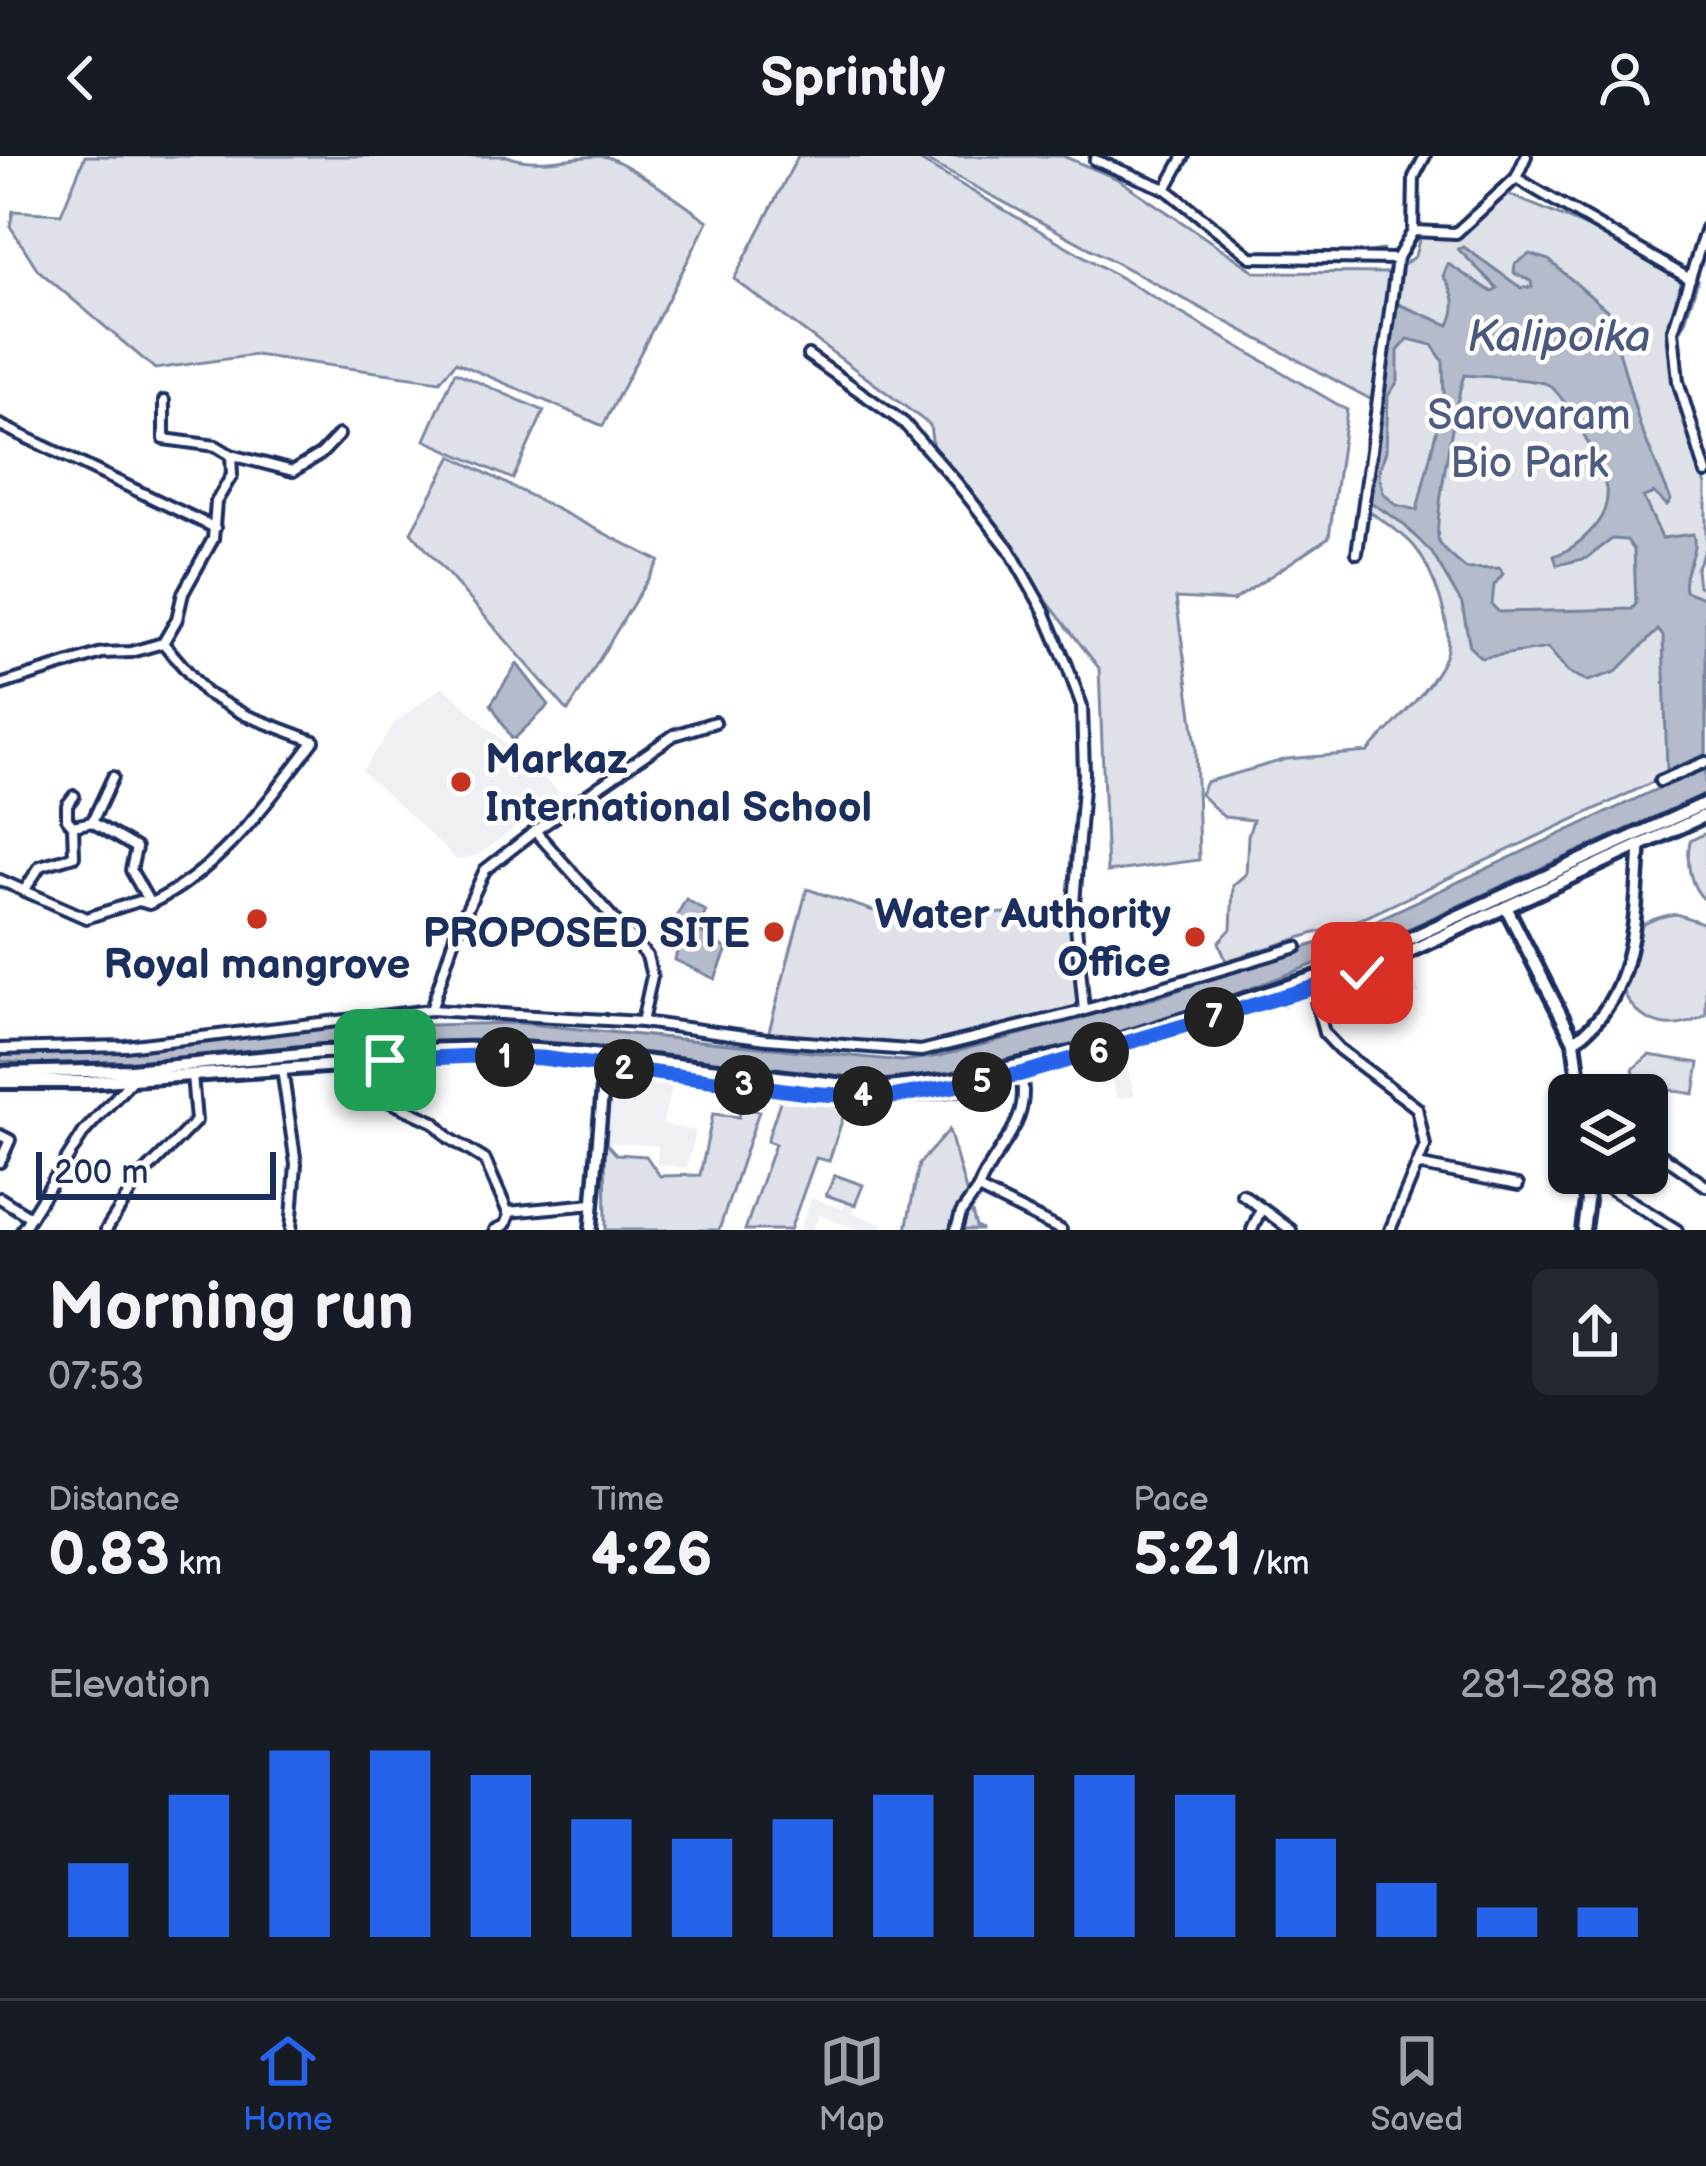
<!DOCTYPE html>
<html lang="en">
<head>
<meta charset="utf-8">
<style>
	:root { --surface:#171b24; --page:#242831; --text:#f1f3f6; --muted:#9ea1a6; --line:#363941; --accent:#2563eb }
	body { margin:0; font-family:"Balsamiq Sans",sans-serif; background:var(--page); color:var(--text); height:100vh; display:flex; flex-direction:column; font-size:45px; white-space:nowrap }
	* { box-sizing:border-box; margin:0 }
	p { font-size:39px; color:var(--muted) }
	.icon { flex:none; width:66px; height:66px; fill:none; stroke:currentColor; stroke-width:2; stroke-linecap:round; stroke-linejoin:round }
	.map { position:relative; height:1074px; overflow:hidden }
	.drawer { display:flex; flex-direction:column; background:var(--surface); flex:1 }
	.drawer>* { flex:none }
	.fabs { position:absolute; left:1548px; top:918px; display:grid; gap:24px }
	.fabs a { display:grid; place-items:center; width:120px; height:120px; border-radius:18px; background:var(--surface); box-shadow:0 3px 9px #0004; font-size:60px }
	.scale { position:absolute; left:36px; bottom:30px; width:240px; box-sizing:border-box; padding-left:12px; border:6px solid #1b2f5e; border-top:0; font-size:33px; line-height:42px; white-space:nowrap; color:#1b2f5e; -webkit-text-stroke:9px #fff; paint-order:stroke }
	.pin { position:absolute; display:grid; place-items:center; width:102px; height:102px; color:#fff; margin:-51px; border-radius:24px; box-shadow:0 6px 18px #0006 }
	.km { position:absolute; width:60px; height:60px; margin:-30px; border-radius:50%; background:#222; color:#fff; font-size:33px; line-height:60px; text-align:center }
	.round { display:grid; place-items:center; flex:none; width:126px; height:126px; border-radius:18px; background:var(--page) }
	.overview { display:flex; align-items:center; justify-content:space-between; height:204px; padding:0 48px }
	h1 { font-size:66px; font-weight:600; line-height:90px }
	.figures { display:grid; grid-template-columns:repeat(3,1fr); gap:18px; height:204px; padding:12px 48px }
	.figures div { display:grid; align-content:center }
	.figures b { font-size:60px; font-weight:600 }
	.figures small { font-size:33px; font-weight:400 }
	.figures p { font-size:33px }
	.chart { height:336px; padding:24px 48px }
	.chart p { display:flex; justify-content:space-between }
	.chart svg { width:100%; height:216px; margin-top:12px; stroke:var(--accent); stroke-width:6 }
	header { display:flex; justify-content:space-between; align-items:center; height:156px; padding:0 48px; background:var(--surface); font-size:54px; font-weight:600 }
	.tab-bar { display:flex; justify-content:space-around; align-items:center; height:168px; border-top:3px solid var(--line); background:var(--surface); font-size:33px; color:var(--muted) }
	.tab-bar a { display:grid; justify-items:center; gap:6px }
	.tab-bar .current { color:var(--accent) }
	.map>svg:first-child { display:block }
	.built { fill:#eff0f4 }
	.green { fill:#dee1e7; stroke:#7c88a2; stroke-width:3 }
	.water { fill:#b5bbca; stroke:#77839f; stroke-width:3; fill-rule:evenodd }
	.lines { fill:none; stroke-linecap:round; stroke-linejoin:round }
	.stream { stroke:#77839f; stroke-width:3 }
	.minor-casing { stroke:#1b2f5e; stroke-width:16 }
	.tertiary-casing { stroke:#1b2f5e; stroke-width:18 }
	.secondary-casing { stroke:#1b2f5e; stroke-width:20 }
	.primary-casing { stroke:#1b2f5e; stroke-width:20 }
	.minor { stroke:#fff; stroke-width:8 }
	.tertiary { stroke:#fff; stroke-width:9 }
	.secondary { stroke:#fff; stroke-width:10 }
	.primary { stroke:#fff; stroke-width:10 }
	.route-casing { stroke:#fff; stroke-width:24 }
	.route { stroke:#2563eb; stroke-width:15 }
	.poi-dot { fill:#c8321e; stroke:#fff; stroke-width:4.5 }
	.labels { text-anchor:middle; stroke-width:9; stroke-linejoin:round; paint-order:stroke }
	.park-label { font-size:42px; fill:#4c5c80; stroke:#fff }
	.poi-label { font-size:42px; font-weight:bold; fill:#1b2f5e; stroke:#fff; text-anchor:end }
	.water-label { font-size:45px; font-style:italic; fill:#49597e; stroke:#fff }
</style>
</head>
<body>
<header><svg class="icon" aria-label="back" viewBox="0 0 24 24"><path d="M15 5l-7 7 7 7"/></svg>Sprintly<svg class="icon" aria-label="person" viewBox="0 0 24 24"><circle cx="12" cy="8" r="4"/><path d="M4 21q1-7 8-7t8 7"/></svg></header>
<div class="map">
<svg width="1706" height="1074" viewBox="0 0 1706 1074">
	<rect width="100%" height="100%" fill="#fff"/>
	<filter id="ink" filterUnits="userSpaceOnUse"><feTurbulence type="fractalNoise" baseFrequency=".00833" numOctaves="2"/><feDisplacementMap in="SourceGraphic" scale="24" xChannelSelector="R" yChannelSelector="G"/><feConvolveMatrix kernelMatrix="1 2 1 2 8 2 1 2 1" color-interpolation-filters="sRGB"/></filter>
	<g filter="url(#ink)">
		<g class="built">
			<polygon points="443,530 560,637 479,699 457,704 362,615 395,567"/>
			<polygon points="1408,807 1420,837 1364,857 1355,832"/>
			<polygon points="1125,904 1135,939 1117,943 1108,911"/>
			<polygon points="612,920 673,929 662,968 696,975 687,1012 656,1008 658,990 605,986"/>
			<polygon points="811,1042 843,1053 847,1045 855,1049 852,1057 884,1068 881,1074 859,1074 819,1059 813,1074 800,1074"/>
		</g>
		<g class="green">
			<path d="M85 0H507C537 12 570 0 602 0 623 2 687 51 708 65L603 270 456 206 440 225 255 199 155 213 38 114 10 70 13 55 61 58Z"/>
			<polygon points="798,0 912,0 1347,254 1329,381 1233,445 1176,442 1196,589 1199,704 1107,716 1099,512 934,300 930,269 734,123"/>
			<path d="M918 0H1063L1118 23 1256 116 1393 117 1415 100 1420 80 1457 83 1505 37 1677 108 1698 124 1684 169 1671 191 1687 271 1706 329V390L1696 413 1698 430 1706 433V601L1366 761 1226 805 1219 786 1231 773 1233 729 1246 718 1248 680 1253 664 1224 661 1200 638 1206 626 1287 603 1368 596C1393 568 1427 538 1444 503 1457 475 1432 412 1414 390 1401 374 1378 364 1363 350L1385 165 1372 244Z"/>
			<polygon points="455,216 544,255 513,323 425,284"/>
			<polygon points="452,300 659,405 568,555 411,376"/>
			<path d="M1706 677V745C1689 731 1686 706 1690 685Z"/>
			<polygon points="807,733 886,759 1071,756 1081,850 921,890 768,879"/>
			<path d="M1676 758 1706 768V859C1622 907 1576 770 1676 758Z"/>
			<polygon points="1649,899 1699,907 1694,938 1637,929 1633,913"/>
			<polygon points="782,939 848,946 829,1005 816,1002 790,1074 745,1074 775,988 767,985"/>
			<polygon points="741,953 759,955 719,1074 606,1074 605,986 616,998 646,1000 660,1020 700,1019 713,958 739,961"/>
			<polygon points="949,974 976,1071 982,1074 906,1074 919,1008"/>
			<polygon points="835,1019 863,1029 855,1049 826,1039"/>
		</g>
		<g class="water">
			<path d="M1464 91 1521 132 1532 131 1531 125 1514 117 1515 108 1530 98 1549 104 1608 155 1640 270 1671 344 1667 349 1654 337 1643 341 1662 382 1693 378C1699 397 1681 414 1685 435L1706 443V600L1667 614 1663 480 1658 474 1616 516 1588 525 1568 516 1548 492 1481 502 1470 491 1462 448 1432 397 1402 367 1367 344 1392 151 1398 148 1449 169C1458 150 1455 137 1443 120L1448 108 1492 136 1497 132 1458 93ZM1408 183 1432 189 1443 205 1444 243 1417 354 1396 349 1383 337 1379 316 1386 295 1388 240 1398 225V195ZM1464 219C1479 220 1536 223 1547 228 1566 237 1608 320 1607 341 1606 367 1576 393 1554 400L1557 409 1587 402 1612 383 1627 384 1634 394 1636 448 1632 453 1499 456 1492 449 1494 429 1503 418 1500 412 1466 413C1458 405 1444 396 1439 386 1432 372 1457 241 1464 219Z"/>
			<polygon points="517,508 549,549 513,584 491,548"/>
			<polygon points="1706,610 1706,637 1407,773 1217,845 1213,850 1023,903 951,919 880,925 526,888 466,886 332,889 80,913 0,905 0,897 136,894 338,871 518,867 902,905 940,900 1155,842 1351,776"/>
			<polygon points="686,743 706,755 697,774 727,793 715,823 675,804 679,784 670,772"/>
		</g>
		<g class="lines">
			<polyline class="stream" points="1350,99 1383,94"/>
			<g class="minor-casing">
				<g id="minor">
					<polyline points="1095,4 1166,33 1251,101 1397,103 1357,397"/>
					<polyline points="1516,22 1690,123"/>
					<polyline points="1166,33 1184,0"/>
					<polyline points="1706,72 1673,175 1678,225 1706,317"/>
					<polyline points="1413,75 1456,77 1516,22 1526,0"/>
					<polyline points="1397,103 1413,75 1414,21 1425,0"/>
					<polyline points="808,199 904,267 957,327 1009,393 1044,455 1067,509 1082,550 1084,618 1074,748 1084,854"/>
					<polyline points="0,269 215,372"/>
					<polyline points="231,299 293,315 321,298 339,279"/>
					<polyline points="163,487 177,463 183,437 213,383 216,346 232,319 231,299 216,290 164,283 164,245"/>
					<path d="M0 529 102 497 131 496 163 487 206 537 245 559 314 585C269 644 220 716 149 748L139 745 86 762 0 724"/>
					<polyline points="1660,625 1706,606"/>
					<polyline points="92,666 113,621"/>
					<polyline points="73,670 67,663 67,649 74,640"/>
					<polyline points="535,675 674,579 715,566"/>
					<polyline points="24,735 40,710 74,700 73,670 92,666 136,692 131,714 149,746"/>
					<polyline points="1312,829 1324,877 1339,893 1417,952 1425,990 1390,1074"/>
					<polyline points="431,854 455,779 485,714 535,675 647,800 652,820 642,866"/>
					<polyline points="0,893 125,890 431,854 642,866 767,883 921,895 1075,857 1297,791"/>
					<polyline points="385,906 388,945 434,966 449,982 485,1004 509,1059 505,1069 495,1074"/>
					<polyline points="282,913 296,1008 291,1074"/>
					<path d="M1021 918C1032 971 995 989 978 1033L1061 1074"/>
					<polyline points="0,979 10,984 0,1006"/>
					<polyline points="1647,989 1706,1030"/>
					<polyline points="1417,1009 1518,1029"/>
					<polyline points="1585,1017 1677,1074"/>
					<polyline points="1242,1038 1291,1074"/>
					<polyline points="0,1042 30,1061"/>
					<polyline points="508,1056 593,1048"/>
					<polyline points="22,1074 84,976 132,924"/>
					<polyline points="106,1074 138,1024 196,965 192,919"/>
					<polyline points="956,1074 961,1057 978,1033"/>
					<polyline points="1252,1074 1261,1053"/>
				</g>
			</g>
			<g class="tertiary-casing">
				<g id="tertiary">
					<path d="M1574 885C1636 843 1636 757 1640 689"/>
					<polyline points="591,1074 605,906"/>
				</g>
			</g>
			<g class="secondary-casing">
				<g id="secondary">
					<polyline points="1506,751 1574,885 1581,939"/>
					<polyline points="1582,1017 1587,1045 1583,1074"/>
				</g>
			</g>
			<g class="primary-casing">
				<g id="primary">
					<polyline points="1208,863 1362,817 1706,659"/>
					<polyline points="0,917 131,914 323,896 507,892 576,897 878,933 951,925 1100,891 1345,812 1706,647"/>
					<polyline points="0,926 87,926 474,900 541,902 807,937 886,942 962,931 1040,912"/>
				</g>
			</g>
			<use href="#minor" class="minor"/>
			<use href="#tertiary" class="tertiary"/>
			<use href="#secondary" class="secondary"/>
			<use href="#primary" class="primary"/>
		</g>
	</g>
	<g class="lines" filter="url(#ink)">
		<g class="route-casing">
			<polyline id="route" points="385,904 474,900 542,902 807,937 886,942 1021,918 1362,817"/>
		</g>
		<use href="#route" class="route"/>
	</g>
	<g class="poi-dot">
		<circle cx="461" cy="626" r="12"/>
		<circle cx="257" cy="763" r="12"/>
		<circle cx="774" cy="776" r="12"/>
		<circle cx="1195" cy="781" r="12"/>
	</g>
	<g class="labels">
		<g class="park-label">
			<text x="1529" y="273">Sarovaram<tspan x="1529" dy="48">Bio Park</tspan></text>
		</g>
		<g class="poi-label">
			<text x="485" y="617" text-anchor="start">Markaz<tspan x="485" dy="48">International School</tspan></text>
			<text x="1171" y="772">Water Authority<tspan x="1171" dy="48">Office</tspan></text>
			<text x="750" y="791">PROPOSED SITE</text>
			<text x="257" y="822" text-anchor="middle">Royal mangrove</text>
		</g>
		<g class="water-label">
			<text x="1559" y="195">Kalipoika</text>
		</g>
	</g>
</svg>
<div class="fabs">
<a><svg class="icon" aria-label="layers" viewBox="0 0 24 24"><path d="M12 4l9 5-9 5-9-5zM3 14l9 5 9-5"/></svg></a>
</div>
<div class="scale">200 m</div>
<div class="pin" style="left:385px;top:904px;background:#1e9e55"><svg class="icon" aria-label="arrive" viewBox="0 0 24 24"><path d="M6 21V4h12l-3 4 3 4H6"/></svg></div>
<div class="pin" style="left:1362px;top:817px;background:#d93025"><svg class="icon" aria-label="check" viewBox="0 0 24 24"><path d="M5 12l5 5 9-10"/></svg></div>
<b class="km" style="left:505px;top:901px">1</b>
<b class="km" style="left:624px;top:913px">2</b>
<b class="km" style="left:744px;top:929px">3</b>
<b class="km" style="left:863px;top:940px">4</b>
<b class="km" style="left:982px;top:926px">5</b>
<b class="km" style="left:1099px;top:896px">6</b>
<b class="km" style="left:1214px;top:861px">7</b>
</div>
<section class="drawer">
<div class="overview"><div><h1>Morning run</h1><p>07:53</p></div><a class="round"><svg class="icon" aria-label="share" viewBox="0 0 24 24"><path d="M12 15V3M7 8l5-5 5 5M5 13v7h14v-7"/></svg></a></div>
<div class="figures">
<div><p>Distance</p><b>0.83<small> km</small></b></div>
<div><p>Time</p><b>4:26</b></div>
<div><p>Pace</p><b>5:21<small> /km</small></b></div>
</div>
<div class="chart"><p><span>Elevation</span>281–288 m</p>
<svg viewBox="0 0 160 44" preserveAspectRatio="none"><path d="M5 44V29M15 44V15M25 44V6M35 44V6M45 44V11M55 44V20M65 44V24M75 44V20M85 44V15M95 44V11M105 44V11M115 44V15M125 44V24M135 44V33M145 44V38M155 44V38"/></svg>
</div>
</section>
<nav class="tab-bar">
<a class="current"><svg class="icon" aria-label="home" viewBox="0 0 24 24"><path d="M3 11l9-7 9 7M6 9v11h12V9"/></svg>Home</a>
<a><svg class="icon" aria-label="map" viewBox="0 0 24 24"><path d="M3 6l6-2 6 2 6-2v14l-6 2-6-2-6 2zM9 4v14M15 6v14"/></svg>Map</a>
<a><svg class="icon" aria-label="saved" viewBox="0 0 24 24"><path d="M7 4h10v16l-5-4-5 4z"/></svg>Saved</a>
</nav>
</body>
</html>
